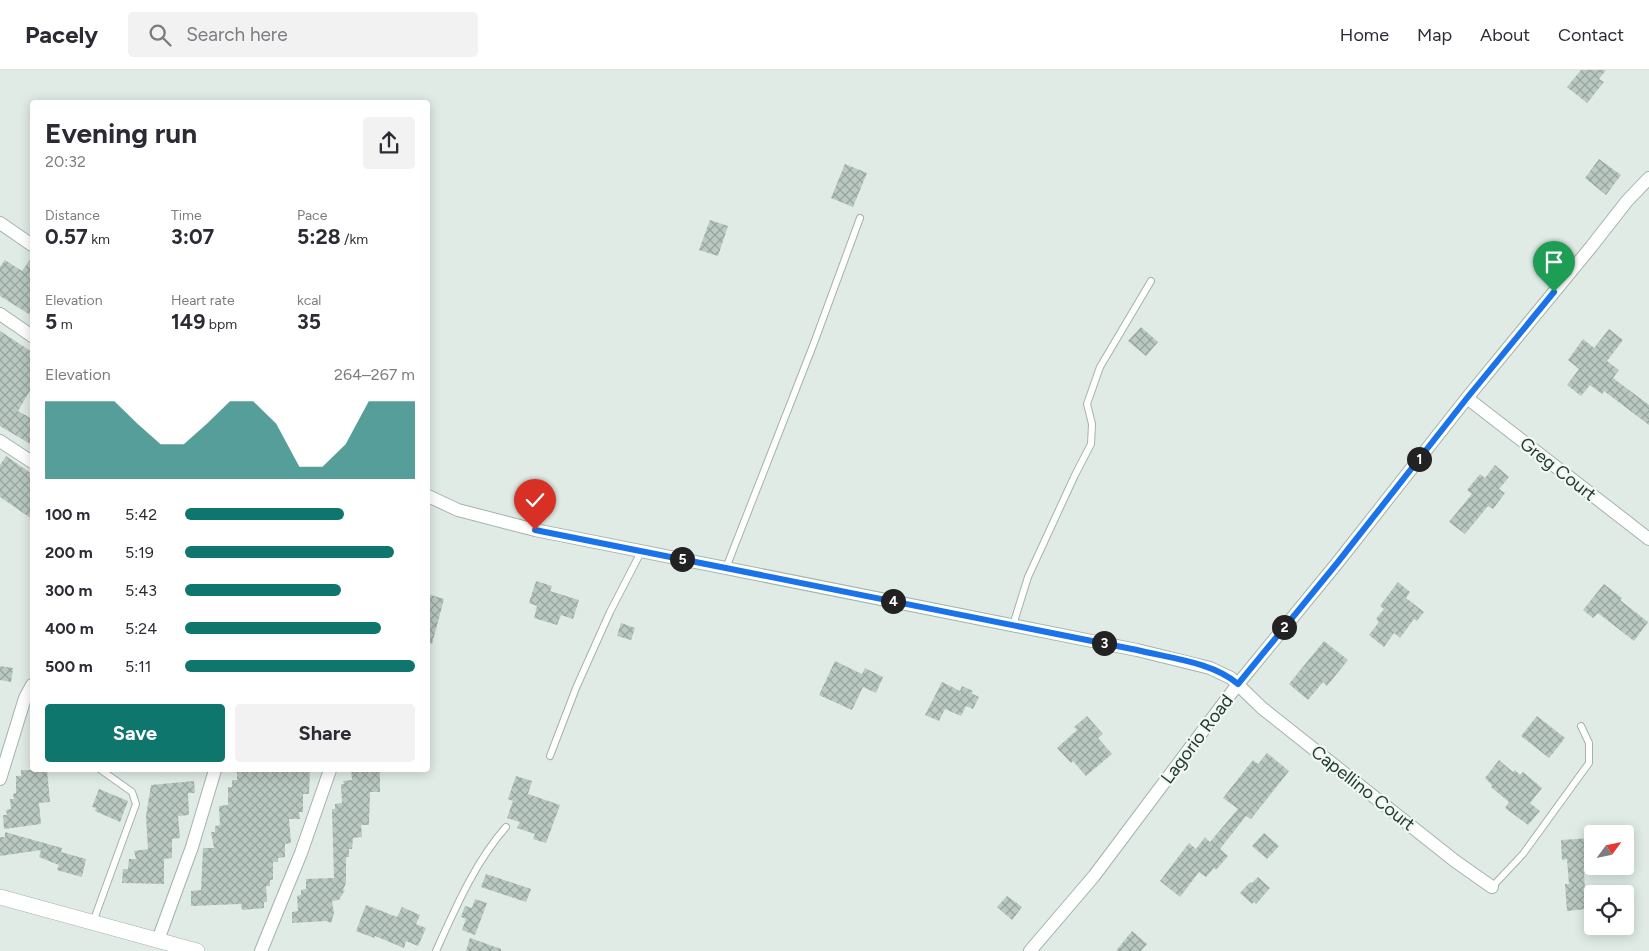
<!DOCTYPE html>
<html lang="en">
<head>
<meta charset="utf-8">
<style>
	:root { --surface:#fff; --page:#f2f2f3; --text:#2b2b33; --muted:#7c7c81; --line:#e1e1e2; --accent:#0f766e }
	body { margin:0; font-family:Figtree,sans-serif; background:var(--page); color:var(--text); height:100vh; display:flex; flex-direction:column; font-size:19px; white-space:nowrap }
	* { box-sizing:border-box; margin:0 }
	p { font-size:16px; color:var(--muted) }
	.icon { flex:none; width:28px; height:28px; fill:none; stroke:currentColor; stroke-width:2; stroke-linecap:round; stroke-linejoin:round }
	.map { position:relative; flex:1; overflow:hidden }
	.details { position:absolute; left:30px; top:30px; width:400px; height:672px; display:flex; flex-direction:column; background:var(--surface); border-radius:5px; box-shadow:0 2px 12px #0003 }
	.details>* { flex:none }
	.needle { width:32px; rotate:57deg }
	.controls { position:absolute; left:1584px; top:755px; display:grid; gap:10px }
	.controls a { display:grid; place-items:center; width:50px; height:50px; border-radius:5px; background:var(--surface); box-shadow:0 2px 12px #0003; font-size:25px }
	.pin { position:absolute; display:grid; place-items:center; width:42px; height:42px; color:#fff; margin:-51px -21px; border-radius:50% 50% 50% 0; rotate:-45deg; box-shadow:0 0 5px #0007 }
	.pin .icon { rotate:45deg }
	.km { position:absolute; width:25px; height:25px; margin:-12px; border-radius:50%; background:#222; color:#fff; font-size:14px; line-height:25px; text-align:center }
	.round { display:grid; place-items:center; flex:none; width:52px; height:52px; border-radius:5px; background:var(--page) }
	.overview { display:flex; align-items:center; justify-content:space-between; height:85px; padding:0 15px }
	h1 { font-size:28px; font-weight:700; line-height:38px }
	.metrics { display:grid; grid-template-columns:repeat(3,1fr); gap:8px; height:85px; padding:5px 15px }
	.metrics div { display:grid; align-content:center }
	.metrics b { font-size:21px; font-weight:700 }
	.metrics small { font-size:14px; font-weight:400 }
	.metrics p { font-size:14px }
	.chart { height:140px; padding:10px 15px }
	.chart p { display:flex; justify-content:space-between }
	.chart svg { width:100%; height:90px; margin-top:5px; fill:var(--accent); opacity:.7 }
	.cta { display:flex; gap:10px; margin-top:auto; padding:10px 15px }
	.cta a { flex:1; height:58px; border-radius:5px; background:var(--accent); color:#fff; font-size:20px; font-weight:700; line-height:58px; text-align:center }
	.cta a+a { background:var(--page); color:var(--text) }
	ul { padding:0 15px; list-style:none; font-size:16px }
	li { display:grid; grid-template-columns:80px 60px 1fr; align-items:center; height:38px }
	li i { height:12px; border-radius:6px; background:var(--accent) }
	header { display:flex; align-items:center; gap:30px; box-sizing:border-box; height:70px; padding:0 25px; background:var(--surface); border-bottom:1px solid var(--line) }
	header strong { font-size:24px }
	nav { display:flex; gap:28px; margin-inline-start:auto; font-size:18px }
	.search { width:350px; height:45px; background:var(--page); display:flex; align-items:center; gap:12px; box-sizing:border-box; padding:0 18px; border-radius:5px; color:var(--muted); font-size:19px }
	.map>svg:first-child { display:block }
	.building { fill:url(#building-cross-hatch) }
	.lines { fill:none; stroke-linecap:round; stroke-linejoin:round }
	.service-casing { stroke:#a3b3ab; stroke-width:8 }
	.minor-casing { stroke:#a3b3ab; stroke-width:14 }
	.tertiary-casing { stroke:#a3b3ab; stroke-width:16 }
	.service { stroke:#fff; stroke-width:6 }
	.minor { stroke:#fff; stroke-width:12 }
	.tertiary { stroke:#fff; stroke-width:15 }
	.route-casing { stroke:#fff; stroke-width:10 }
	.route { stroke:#1a73e8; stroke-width:6 }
	.labels { text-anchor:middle; stroke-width:4.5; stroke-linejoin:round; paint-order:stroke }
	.street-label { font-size:18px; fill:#213b31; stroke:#f1f7f3 }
</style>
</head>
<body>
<header>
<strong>Pacely</strong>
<div class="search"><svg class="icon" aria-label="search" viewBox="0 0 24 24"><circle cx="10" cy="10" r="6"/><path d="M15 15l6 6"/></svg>Search here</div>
<nav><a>Home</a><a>Map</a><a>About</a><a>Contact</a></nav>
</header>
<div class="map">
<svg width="1649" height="881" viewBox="0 0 1649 881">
	<defs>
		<pattern id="building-cross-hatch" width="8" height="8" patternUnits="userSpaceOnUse" patternTransform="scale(1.25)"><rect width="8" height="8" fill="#b9c8c0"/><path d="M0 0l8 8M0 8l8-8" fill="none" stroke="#96a49d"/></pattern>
	</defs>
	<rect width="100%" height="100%" fill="#e0ebe5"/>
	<g class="building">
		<polygon points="1581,0 1606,0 1599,9 1604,12 1587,33 1567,17"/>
		<polygon points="1599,89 1621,105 1606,125 1585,108"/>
		<polygon points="845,94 867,103 853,137 831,128"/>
		<polygon points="710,150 728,156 718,186 699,180"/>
		<polygon points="32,187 32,246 0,226 0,197 5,190 22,201"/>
		<polygon points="1141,257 1158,272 1146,286 1128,271"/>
		<polygon points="1609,259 1623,270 1607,291 1619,300 1613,308 1649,335 1649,355 1604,321 1602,324 1590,315 1581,326 1567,315 1579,299 1568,290 1583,269 1594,278"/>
		<polygon points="0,261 32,282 32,317 18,341 32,349 32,375 0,356"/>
		<polygon points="6,386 32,404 32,449 0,427 0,395"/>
		<polygon points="1495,395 1509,407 1499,419 1505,423 1493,439 1488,436 1465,464 1449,452 1472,424 1467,420 1480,404 1485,408"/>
		<polygon points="536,511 552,516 550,521 579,530 573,549 561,545 557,555 534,548 537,536 529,533"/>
		<polygon points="1398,512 1410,522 1406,528 1424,542 1417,551 1414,549 1400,568 1394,563 1384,577 1369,565 1379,552 1376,549 1384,539 1380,536"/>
		<polygon points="1604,514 1622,528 1620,530 1648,552 1634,571 1598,543 1593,548 1583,540"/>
		<polygon points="428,524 444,529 432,574 428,573"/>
		<polygon points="621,553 635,558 631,570 617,566"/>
		<polygon points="1324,571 1348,590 1327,616 1323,612 1308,630 1289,614"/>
		<polygon points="835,591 862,604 865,598 883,607 876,623 863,617 852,640 819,625"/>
		<polygon points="0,596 13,598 11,612 0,610"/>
		<polygon points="942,612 960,621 962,616 973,621 971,623 979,627 973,639 966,636 961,646 945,639 939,651 925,645"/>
		<polygon points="1087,646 1103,664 1098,668 1112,684 1086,706 1073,691 1071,693 1057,678 1077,660 1074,657"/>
		<polygon points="1537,646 1565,668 1549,688 1521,666"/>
		<polygon points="1267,683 1289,701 1251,749 1246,746 1220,779 1228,786 1216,800 1214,798 1206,807 1199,802 1180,827 1160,811 1189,773 1196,779 1205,767 1210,772 1238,739 1223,728 1253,690 1258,694"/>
		<polygon points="1499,690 1513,702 1515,700 1520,705 1523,702 1542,718 1530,733 1540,741 1528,755 1505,738 1509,732 1491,717 1492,715 1485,708"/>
		<polygon points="21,700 47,700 50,732 39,733 41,754 4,759 3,745 7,745 6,740 11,739 10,729 14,729 13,724 16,723 16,706 21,706"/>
		<polygon points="237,700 310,700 309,724 303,724 303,742 299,742 300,749 289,749 291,773 285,774 285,787 278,788 278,792 273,792 273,810 270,810 270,816 266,816 267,832 264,832 264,838 242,840 241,834 191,836 191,821 201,820 203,778 214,778 211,762 215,762 215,756 220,755 219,736 228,735 228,717 232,717 232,710 237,710"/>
		<polygon points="351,700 380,700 380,722 370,722 369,755 361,755 362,767 353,768 352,779 349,779 349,787 346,787 346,813 343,820 345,820 339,830 332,831 334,843 331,853 326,851 292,853 292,842 298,841 297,826 301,825 301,820 306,819 306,809 334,808 332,739 335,739 335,734 342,733 341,714 344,714 343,711 352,710"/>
		<polygon points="516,706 532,711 528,724 560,735 546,773 533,769 535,764 517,758 520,752 507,748 513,731 508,729"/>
		<polygon points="194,711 195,723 188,723 189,745 178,746 180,768 172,769 172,788 164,789 164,814 122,813 123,799 128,799 129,789 136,789 134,781 148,779 146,746 151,715"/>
		<polygon points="99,719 128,731 120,752 95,741 96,738 92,737"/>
		<polygon points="5,762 62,778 61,782 86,789 82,807 57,800 59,795 39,787 41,780 0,786 0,767 5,767"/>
		<polygon points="1264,763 1279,776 1267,789 1252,776"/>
		<polygon points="1592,768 1592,802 1584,803 1586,839 1567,841 1565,814 1569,814 1567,789 1562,790 1561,770"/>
		<polygon points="486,804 531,819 526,832 481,817"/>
		<polygon points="1258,807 1270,818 1256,834 1254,832 1252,834 1240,823 1250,812 1252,813"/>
		<polygon points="1007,826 1022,837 1012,850 997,837"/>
		<polygon points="475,829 487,833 475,865 462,860 466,849 461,847 465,836 472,838"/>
		<polygon points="366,835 397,847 402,837 420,845 416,854 426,858 418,876 406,871 404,878 375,866 374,868 356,861"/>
		<polygon points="1132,861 1147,874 1141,881 1116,881"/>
		<polygon points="470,868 501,879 501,881 466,881"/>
	</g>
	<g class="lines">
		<g class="service-casing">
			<g id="service">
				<polyline points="726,498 814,273 860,148"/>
				<polyline points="1013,555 1028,507 1075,405 1091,374 1092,354 1087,334 1100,297 1151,211"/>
				<polyline points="550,686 576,618 610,542 642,480"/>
				<polyline points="1492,817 1523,784 1589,693 1589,673 1581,656"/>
				<polyline points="93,852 136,734 132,722 101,700"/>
				<path d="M436 881C455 839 475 792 506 757"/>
			</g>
		</g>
		<g class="minor-casing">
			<g id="minor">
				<polyline points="0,153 32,175"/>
				<polyline points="0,244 32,266"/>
				<polyline points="1467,328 1649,469"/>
				<polyline points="0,371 32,392"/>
				<polyline points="428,426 458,440 535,460 1137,580 1210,598 1231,608 1262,638 1455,791 1492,817"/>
				<polyline points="0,709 25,628 32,615"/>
				<polyline points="158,870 192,777 215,700"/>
				<polyline points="261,881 301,783 330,700"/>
				<polyline points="1030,881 1094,806 1238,614 1338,492 1467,328 1591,177 1627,131 1649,108"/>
			</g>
		</g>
		<g class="tertiary-casing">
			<polyline id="tertiary" points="0,827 197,881"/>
		</g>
		<use href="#service" class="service"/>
		<use href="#minor" class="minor"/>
		<use href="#tertiary" class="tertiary"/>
	</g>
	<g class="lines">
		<g class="route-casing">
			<path id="route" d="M535 460 1137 580C1169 588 1213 592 1238 614L1338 492 1467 328 1554 222"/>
		</g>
		<use href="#route" class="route"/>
	</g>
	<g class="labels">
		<g class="street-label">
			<text transform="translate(1558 399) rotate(38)" y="6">Greg Court</text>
			<text transform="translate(1197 669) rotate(-53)" y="6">Lagorio Road</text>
			<text transform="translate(1363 718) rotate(38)" y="6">Capellino Court</text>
		</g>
	</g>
</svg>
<div class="controls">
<a><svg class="needle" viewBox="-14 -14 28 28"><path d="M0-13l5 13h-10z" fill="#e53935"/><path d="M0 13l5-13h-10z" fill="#7c7c81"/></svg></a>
<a><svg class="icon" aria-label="locate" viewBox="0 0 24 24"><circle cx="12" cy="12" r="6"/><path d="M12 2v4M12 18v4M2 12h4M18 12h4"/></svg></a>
</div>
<div class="pin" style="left:1554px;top:222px;background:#1e9e55"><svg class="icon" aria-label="arrive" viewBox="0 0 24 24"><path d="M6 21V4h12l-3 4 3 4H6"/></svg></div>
<div class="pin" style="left:535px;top:460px;background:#d93025"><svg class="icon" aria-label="check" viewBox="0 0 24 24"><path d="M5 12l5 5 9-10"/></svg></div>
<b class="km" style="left:1419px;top:389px">1</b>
<b class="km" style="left:1284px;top:557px">2</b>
<b class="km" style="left:1104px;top:573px">3</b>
<b class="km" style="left:893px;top:531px">4</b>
<b class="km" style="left:682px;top:489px">5</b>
<section class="details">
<div class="overview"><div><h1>Evening run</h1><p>20:32</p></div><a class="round"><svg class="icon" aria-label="share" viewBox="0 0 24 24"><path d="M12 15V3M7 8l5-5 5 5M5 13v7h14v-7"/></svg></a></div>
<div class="metrics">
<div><p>Distance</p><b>0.57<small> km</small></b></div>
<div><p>Time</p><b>3:07</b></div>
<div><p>Pace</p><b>5:28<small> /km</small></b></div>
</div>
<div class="metrics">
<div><p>Elevation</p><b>5<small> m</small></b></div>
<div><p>Heart rate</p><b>149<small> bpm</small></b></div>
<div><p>kcal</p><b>35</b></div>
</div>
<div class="chart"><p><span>Elevation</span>264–267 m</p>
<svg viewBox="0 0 160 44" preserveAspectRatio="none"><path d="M0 44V6L10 6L20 6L30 6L40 17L50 27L60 27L70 17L80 6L90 6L100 17L110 38L120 38L130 27L140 6L150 6L160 6V44z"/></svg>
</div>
<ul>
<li><b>100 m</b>5:42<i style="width:69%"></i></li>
<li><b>200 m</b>5:19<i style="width:91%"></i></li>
<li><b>300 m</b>5:43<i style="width:68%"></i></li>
<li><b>400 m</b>5:24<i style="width:85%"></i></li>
<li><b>500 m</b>5:11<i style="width:100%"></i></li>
</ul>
<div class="cta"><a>Save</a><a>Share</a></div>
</section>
</div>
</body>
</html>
